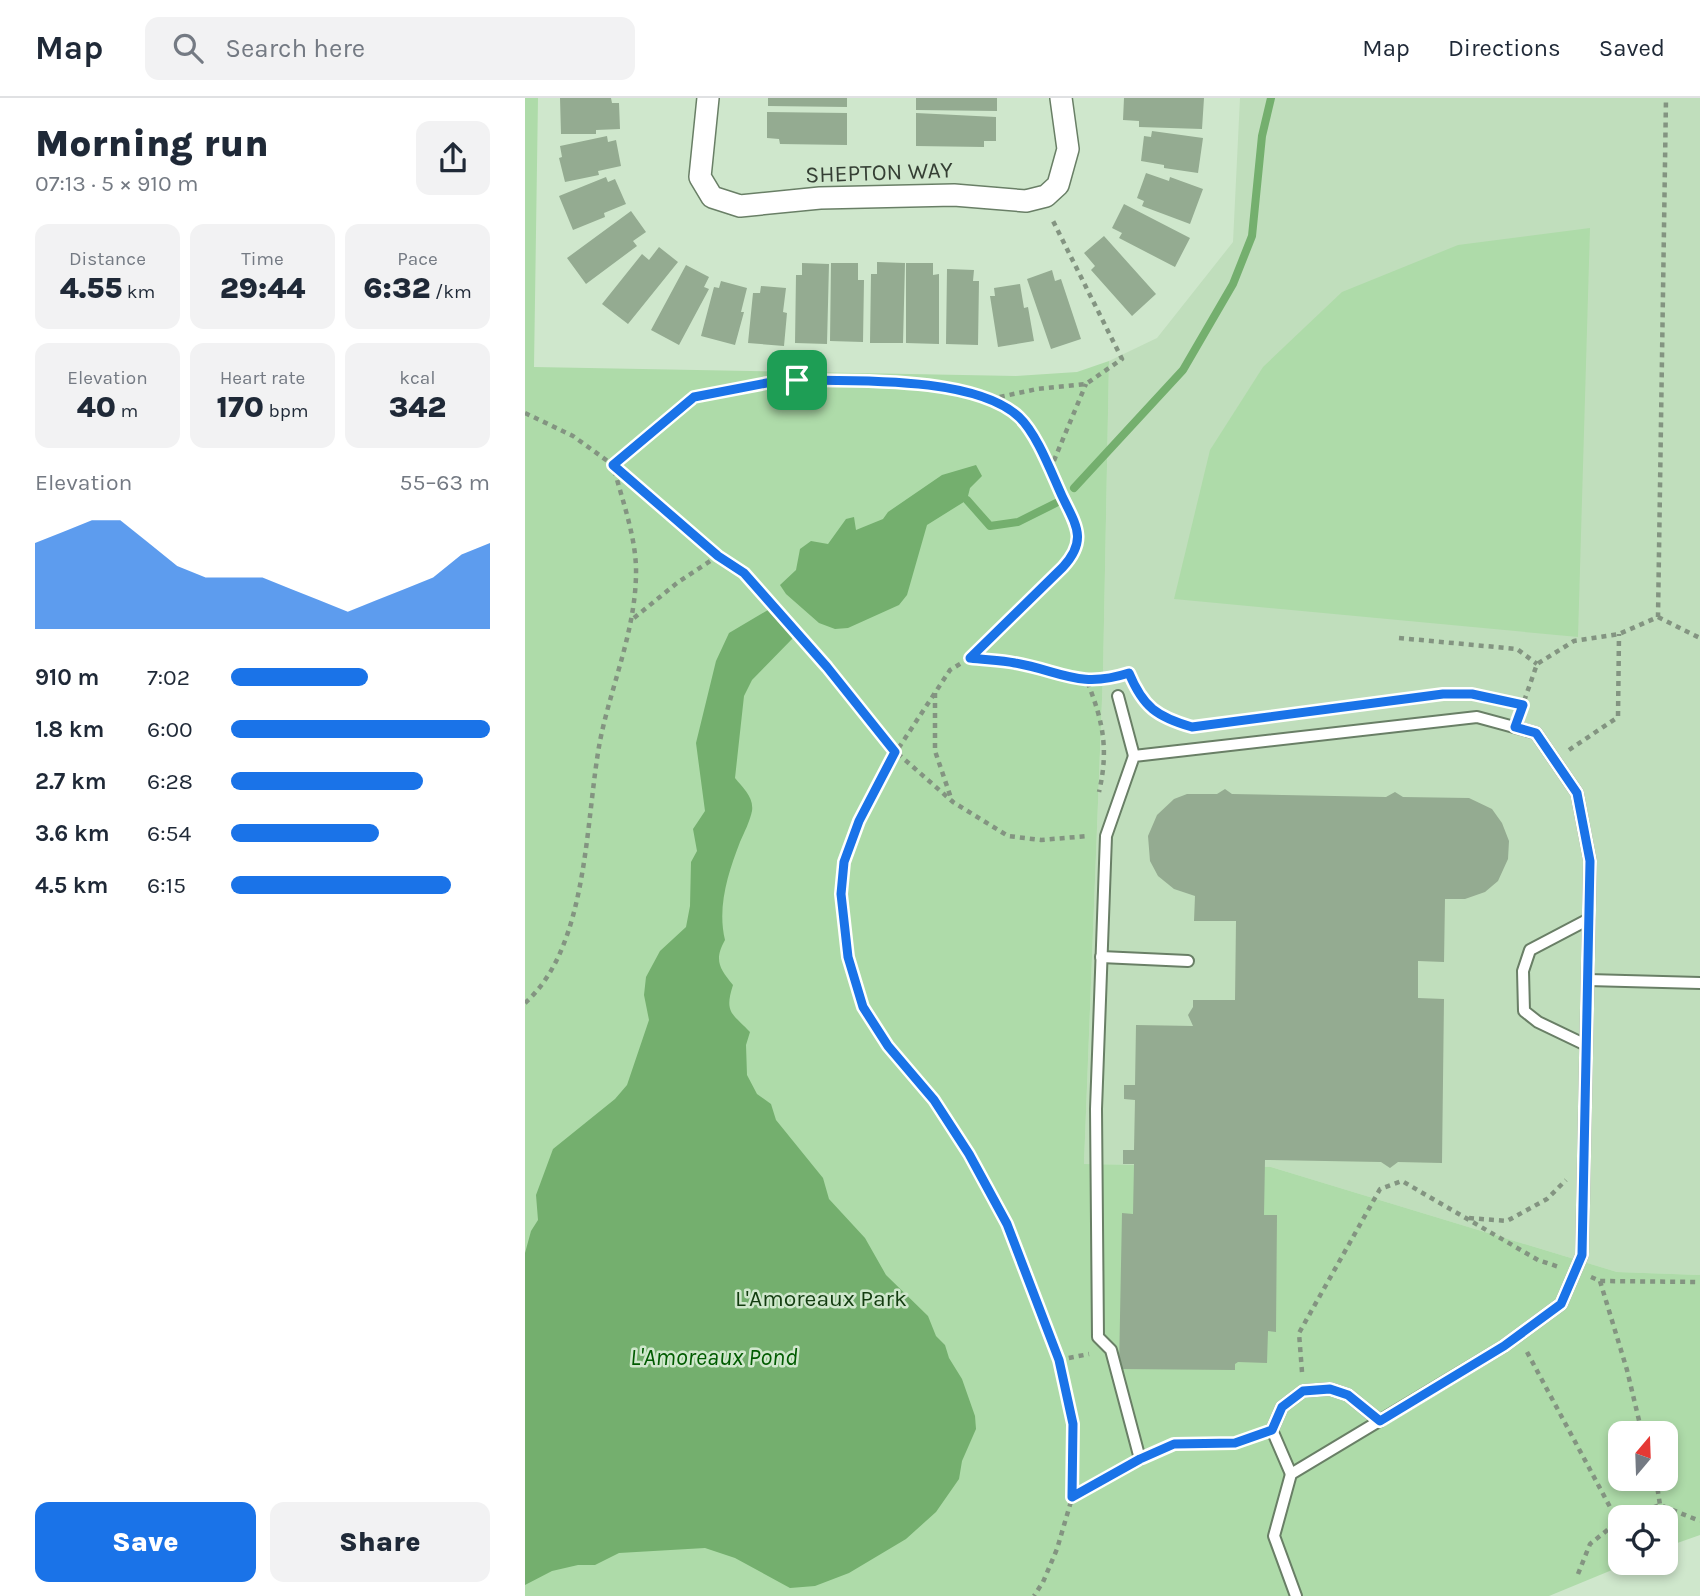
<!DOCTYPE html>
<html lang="en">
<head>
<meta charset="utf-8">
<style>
	:root { --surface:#fff; --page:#f2f2f3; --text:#1f2937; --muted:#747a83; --line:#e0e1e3; --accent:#1a73e8 }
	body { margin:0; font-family:Karla,sans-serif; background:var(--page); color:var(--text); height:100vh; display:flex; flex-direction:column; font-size:26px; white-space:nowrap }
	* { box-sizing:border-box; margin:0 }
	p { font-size:23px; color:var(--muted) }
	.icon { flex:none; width:38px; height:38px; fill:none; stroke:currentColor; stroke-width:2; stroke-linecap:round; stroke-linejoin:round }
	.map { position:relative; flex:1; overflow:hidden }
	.drawer { display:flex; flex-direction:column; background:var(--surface); width:525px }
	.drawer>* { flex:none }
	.needle { width:46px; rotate:19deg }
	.tools { position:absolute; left:1083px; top:1323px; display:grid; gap:14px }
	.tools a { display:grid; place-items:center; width:70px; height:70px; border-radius:14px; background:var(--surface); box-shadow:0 4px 10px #0003; font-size:35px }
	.pin { position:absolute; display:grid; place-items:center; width:60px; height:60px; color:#fff; margin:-30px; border-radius:14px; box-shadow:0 4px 10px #0006 }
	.round { display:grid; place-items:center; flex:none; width:74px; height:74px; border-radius:14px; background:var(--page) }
	.head { display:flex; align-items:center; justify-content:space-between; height:119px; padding:0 35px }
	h1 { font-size:38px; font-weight:800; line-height:52px }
	.figures { display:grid; grid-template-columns:repeat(3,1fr); gap:10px; height:119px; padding:7px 35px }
	.figures div { display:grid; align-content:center; border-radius:14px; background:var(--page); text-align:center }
	.figures b { font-size:30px; font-weight:800 }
	.figures small { font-size:19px; font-weight:400 }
	.figures p { font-size:19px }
	.chart { height:196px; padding:14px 35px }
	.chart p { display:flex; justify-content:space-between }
	.chart svg { width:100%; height:126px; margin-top:7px; fill:var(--accent); opacity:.7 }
	.button { display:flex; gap:14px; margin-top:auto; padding:14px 35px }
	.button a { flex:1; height:80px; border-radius:14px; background:var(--accent); color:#fff; font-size:28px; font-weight:800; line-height:80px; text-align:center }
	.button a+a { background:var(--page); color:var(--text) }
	ul { padding:0 35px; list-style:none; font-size:23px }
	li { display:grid; grid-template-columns:112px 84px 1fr; align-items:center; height:52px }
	li i { height:18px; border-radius:9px; background:var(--accent) }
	header { display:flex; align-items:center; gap:42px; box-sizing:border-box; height:98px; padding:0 35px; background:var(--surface); border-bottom:2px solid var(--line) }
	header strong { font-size:33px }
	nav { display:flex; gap:38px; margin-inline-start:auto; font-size:24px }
	.search { width:490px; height:63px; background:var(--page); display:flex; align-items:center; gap:18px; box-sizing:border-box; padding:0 24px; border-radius:14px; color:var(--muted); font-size:26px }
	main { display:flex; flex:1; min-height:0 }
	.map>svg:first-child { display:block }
	.built { fill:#c0debc }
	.green { fill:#aedba9; fill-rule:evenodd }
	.water { fill:#74af6e }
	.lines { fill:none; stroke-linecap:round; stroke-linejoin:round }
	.stream { stroke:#74af6e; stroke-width:8 }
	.building { fill:#94ab91 }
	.lane-casing { stroke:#697f66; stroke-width:14 }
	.street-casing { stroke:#697f66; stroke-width:24 }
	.path { stroke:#839481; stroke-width:4.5; stroke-dasharray:5 5; stroke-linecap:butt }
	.lane { stroke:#fff; stroke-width:10 }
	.street { stroke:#fff; stroke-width:21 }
	.route-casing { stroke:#fff; stroke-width:14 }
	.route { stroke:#1a73e8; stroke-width:9 }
	.labels { text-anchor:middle; stroke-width:5; stroke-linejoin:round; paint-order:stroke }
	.street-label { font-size:23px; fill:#353f34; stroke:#cfe7cc }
	.park-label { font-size:23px; fill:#133c10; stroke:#cfe7cc }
	.water-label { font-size:24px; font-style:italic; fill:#005b00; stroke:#cfe7cc }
</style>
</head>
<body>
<header>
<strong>Map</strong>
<div class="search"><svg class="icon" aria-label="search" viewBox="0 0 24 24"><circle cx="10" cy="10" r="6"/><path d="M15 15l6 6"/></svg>Search here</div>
<nav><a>Map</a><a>Directions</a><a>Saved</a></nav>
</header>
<main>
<section class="drawer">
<div class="head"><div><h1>Morning run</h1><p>07:13 · 5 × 910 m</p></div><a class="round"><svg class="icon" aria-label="share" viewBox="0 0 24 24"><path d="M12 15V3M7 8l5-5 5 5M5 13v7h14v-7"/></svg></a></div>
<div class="figures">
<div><p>Distance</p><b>4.55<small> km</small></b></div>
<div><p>Time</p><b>29:44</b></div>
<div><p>Pace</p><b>6:32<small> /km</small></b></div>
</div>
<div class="figures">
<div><p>Elevation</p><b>40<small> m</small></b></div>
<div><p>Heart rate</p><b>170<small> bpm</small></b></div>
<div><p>kcal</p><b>342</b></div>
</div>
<div class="chart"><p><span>Elevation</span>55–63 m</p>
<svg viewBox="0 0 160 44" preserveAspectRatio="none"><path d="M0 44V14L10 10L20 6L30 6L40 14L50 22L60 26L70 26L80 26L90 30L100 34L110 38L120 34L130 30L140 26L150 18L160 14V44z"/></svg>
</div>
<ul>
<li><b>910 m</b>7:02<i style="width:53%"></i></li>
<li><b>1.8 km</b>6:00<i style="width:100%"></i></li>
<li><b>2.7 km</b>6:28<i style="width:74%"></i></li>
<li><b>3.6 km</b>6:54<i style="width:57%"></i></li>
<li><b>4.5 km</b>6:15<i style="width:85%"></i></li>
</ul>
<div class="button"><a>Save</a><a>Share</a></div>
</section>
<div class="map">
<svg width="1175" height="1498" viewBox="0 0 1175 1498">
	<rect width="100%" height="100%" fill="#cfe7cc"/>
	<polygon class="built" points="715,0 1175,0 1175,1177 1092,1174 746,1069 559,1066 578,576 584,263 632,240 708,144"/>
	<g class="green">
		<path d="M0 0H13L9 269 491 278 552 274 584 263 578 576 559 1066 746 1069 1092 1174 1175 1177V1437L1141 1449V1419H1096V1465H1104L1024 1498H0ZM1096 1335H1141V1381H1096Z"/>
		<polygon points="1065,130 1053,539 649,501 685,352 738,269 817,194 933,147"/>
	</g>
	<g class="water">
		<polygon points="451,367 457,378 445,390 442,402 402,427 382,497 374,507 323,530 310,531 294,525 261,496 255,487 271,472 275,451 286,443 303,446 321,421 329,419 331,432 358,421 363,414 417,377"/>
		<path d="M243 512 269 539 227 582 219 598 210 680C218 690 229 699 227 713 225 723 219 735 215 744 203 775 192 809 200 842 189 862 194 870 208 887 199 915 207 915 225 934L221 947 222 977 232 996 246 1006 251 1022 298 1080 304 1101 340 1140 361 1177 403 1218 411 1238 420 1247 424 1260 437 1281 450 1318 451 1331 437 1363 434 1381 411 1414 381 1441 324 1475 290 1488 265 1490 210 1460 180 1450 94 1455 70 1467H53L27 1473 0 1487V1155L6 1133 13 1122 11 1097 28 1051 90 1001 102 987 124 922 119 897 121 879 135 853 161 829 165 808 166 764 172 753 168 731 180 713 171 645 191 563 204 535Z"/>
	</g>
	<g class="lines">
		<g class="stream">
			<polyline points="549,390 658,272 708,186 727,138 737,38 746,0"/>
			<polyline points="442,402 465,428 493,424 531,405"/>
		</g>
	</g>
	<g class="building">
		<polygon points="35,0 86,0 87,5 94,5 95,31 71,32 71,36 36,36"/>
		<polygon points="243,0 322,0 322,9 243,8"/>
		<polygon points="391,0 472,0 472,13 391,12"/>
		<polygon points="599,0 679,0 677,31 614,29 614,23 598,22"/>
		<polygon points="242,14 322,15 322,47 255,46 254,41 242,40"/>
		<polygon points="391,15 471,19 471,43 459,43 459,49 391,48"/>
		<polygon points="627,33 678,40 673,75 639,70 639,67 616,63 619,38 626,39"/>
		<polygon points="82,38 83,44 91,42 96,68 73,73 74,77 40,84 34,60 37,59 35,48"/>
		<polygon points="621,75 644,83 645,79 678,91 665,126 617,108 619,103 612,100"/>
		<polygon points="81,79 83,84 90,81 101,106 79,115 80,119 48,132 34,98"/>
		<polygon points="599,106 665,140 650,169 594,140 597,135 587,130"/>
		<polygon points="106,113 121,134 108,143 112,148 61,186 42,160"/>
		<polygon points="579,138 631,196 607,218 566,172 570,168 559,155"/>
		<polygon points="134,149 153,164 103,226 77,206 117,156 124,162"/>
		<polygon points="352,164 380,165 378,245 345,245 346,176 352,176"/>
		<polygon points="277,165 304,166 302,246 270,245 271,177 277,177"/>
		<polygon points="306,165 333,165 333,182 339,182 338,244 305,243"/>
		<polygon points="381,165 408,165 408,177 414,176 414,246 381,245"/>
		<polygon points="161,167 184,179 179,189 184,191 154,247 126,232"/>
		<polygon points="422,171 449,172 448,183 454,183 453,247 421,246"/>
		<polygon points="527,172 530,183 536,181 556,241 526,251 502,181"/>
		<polygon points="196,183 222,190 216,214 219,214 210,247 176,238 189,189 194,190"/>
		<polygon points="495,186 499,210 503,209 509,243 473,249 465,198 470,198 469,190"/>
		<polygon points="236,188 261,190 258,214 262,215 259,248 223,245 228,195 235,195"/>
		<polygon points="700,691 707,696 861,699 870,694 878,699 944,700 967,711 977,725 984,743 983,761 973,783 960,794 940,801 920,801 919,864 893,863 893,900 919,901 917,1065 873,1064 865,1070 856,1064 740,1062 739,1117 752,1117 751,1234 743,1233 742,1265 713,1264 710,1266 710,1272 594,1271 597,1115 608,1116 609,1066 598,1066 598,1052 609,1052 610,1002 599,1001 599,987 610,987 611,927 668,928 663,917 668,909 668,902 710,902 711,823 669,823 670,798 649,791 633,778 625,763 623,738 632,717 649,701 662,696 692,696"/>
	</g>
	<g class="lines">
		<g class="lane-casing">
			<g id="lane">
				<polyline points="593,598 609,658"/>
				<polyline points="576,859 663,863"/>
				<polyline points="1063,882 1175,885"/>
				<polyline points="1061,947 1013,924 999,913 998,873 1005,852 1064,821"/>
				<polyline points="615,1361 586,1252 573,1239 571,1011 581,738 609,658 952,619 1011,635 1052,695 1065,763 1057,1157 1036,1206 979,1248 766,1376 749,1438 771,1498"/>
				<polyline points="766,1376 747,1332 757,1309 778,1293 805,1291 823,1297 855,1323"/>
			</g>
		</g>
		<g class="street-casing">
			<polyline id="street" points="183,0 175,79 187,99 215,108 295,100 429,97 501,103 521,98 533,87 543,51 536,0"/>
		</g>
		<g class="path">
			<polyline points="465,301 512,291 561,286 597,261 528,123"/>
			<polyline points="0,315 48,338 95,372 193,458 219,475 302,569 371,654 428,704 483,738 516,742 563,738"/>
			<polyline points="88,367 167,300 247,284 285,282 408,287 431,291 465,301 486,312 503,331 550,427 554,440 546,460 445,560 425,572 371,654 334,723 319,764 316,795 323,859 338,909 363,949 409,1002 444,1056 482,1126 534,1262 548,1326 547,1400 532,1451 518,1484 509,1498"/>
			<polyline points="525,372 561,286"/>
			<polyline points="1133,519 1175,540"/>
			<polyline points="109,520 152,485 193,458"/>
			<polyline points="874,540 992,551 1012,566"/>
			<path d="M446 560 490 565 562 583C578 623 584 651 574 694"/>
			<polyline points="594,579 604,575 609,586"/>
			<polyline points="562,583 585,581"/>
			<path d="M612 594C628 614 643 622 667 629L918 595 947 596 998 607"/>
			<polyline points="410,595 410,653 427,703"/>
			<polyline points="996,612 1012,566 1049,543 1094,536 1133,519 1141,0"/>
			<polyline points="1044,652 1093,619 1094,536"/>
			<path d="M0 905C64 848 60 723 75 643 86 588 110 534 111 477 112 441 97 402 88 367"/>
			<polyline points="944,1120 982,1123 1022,1101 1041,1082"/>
			<polyline points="1066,1179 1075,1183 1175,1184"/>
			<polyline points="1075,1183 1102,1272 1117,1335"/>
			<polyline points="1002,1254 1092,1422"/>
			<polyline points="534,1262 564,1256"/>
			<polyline points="777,1274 774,1235 855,1091 877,1083 1013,1162 1034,1169"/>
			<polyline points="630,1354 649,1346 710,1345 730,1338"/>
			<polyline points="1131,1381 1135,1407"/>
			<polyline points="547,1400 600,1369"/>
			<polyline points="1100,1419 1135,1407 1175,1423"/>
			<polyline points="1053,1476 1065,1446 1096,1421"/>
		</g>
		<use href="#lane" class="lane"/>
		<use href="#street" class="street"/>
	</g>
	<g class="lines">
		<g class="route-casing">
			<path id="route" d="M272 282C330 283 450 278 494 319 512 336 526 374 537 398 551 427 563 442 538 469L445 560C460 562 475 562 490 565 536 573 554 591 604 575 618 609 632 619 667 629L918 596H947L998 607 990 629 1011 635 1052 695 1065 763 1057 1157 1036 1206 979 1248 855 1323 823 1297 805 1291 778 1293 757 1309 747 1332 710 1345 649 1346 615 1361 547 1399 548 1326 534 1262 482 1126 444 1056 409 1002 363 948 338 909 323 859 316 796 319 764 334 723 370 654 302 569 219 475 193 458 88 367 169 299 247 284Z"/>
		</g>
		<use href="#route" class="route"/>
	</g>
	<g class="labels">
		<g class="street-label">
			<text transform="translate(354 74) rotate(-2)" y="8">SHEPTON WAY</text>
		</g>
		<g class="park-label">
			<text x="296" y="1208">L'Amoreaux Park</text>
		</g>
		<g class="water-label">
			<text x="189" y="1267">L'Amoreaux Pond</text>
		</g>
	</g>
</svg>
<div class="tools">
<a><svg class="needle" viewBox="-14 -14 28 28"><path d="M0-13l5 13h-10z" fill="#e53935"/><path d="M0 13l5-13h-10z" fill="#747a83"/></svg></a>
<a><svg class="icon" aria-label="locate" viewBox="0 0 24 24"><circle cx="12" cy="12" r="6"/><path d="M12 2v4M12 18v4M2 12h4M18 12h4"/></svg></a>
</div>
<div class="pin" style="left:272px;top:282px;background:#1e9e55"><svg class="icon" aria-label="arrive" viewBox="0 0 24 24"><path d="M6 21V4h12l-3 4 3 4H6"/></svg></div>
</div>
</main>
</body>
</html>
